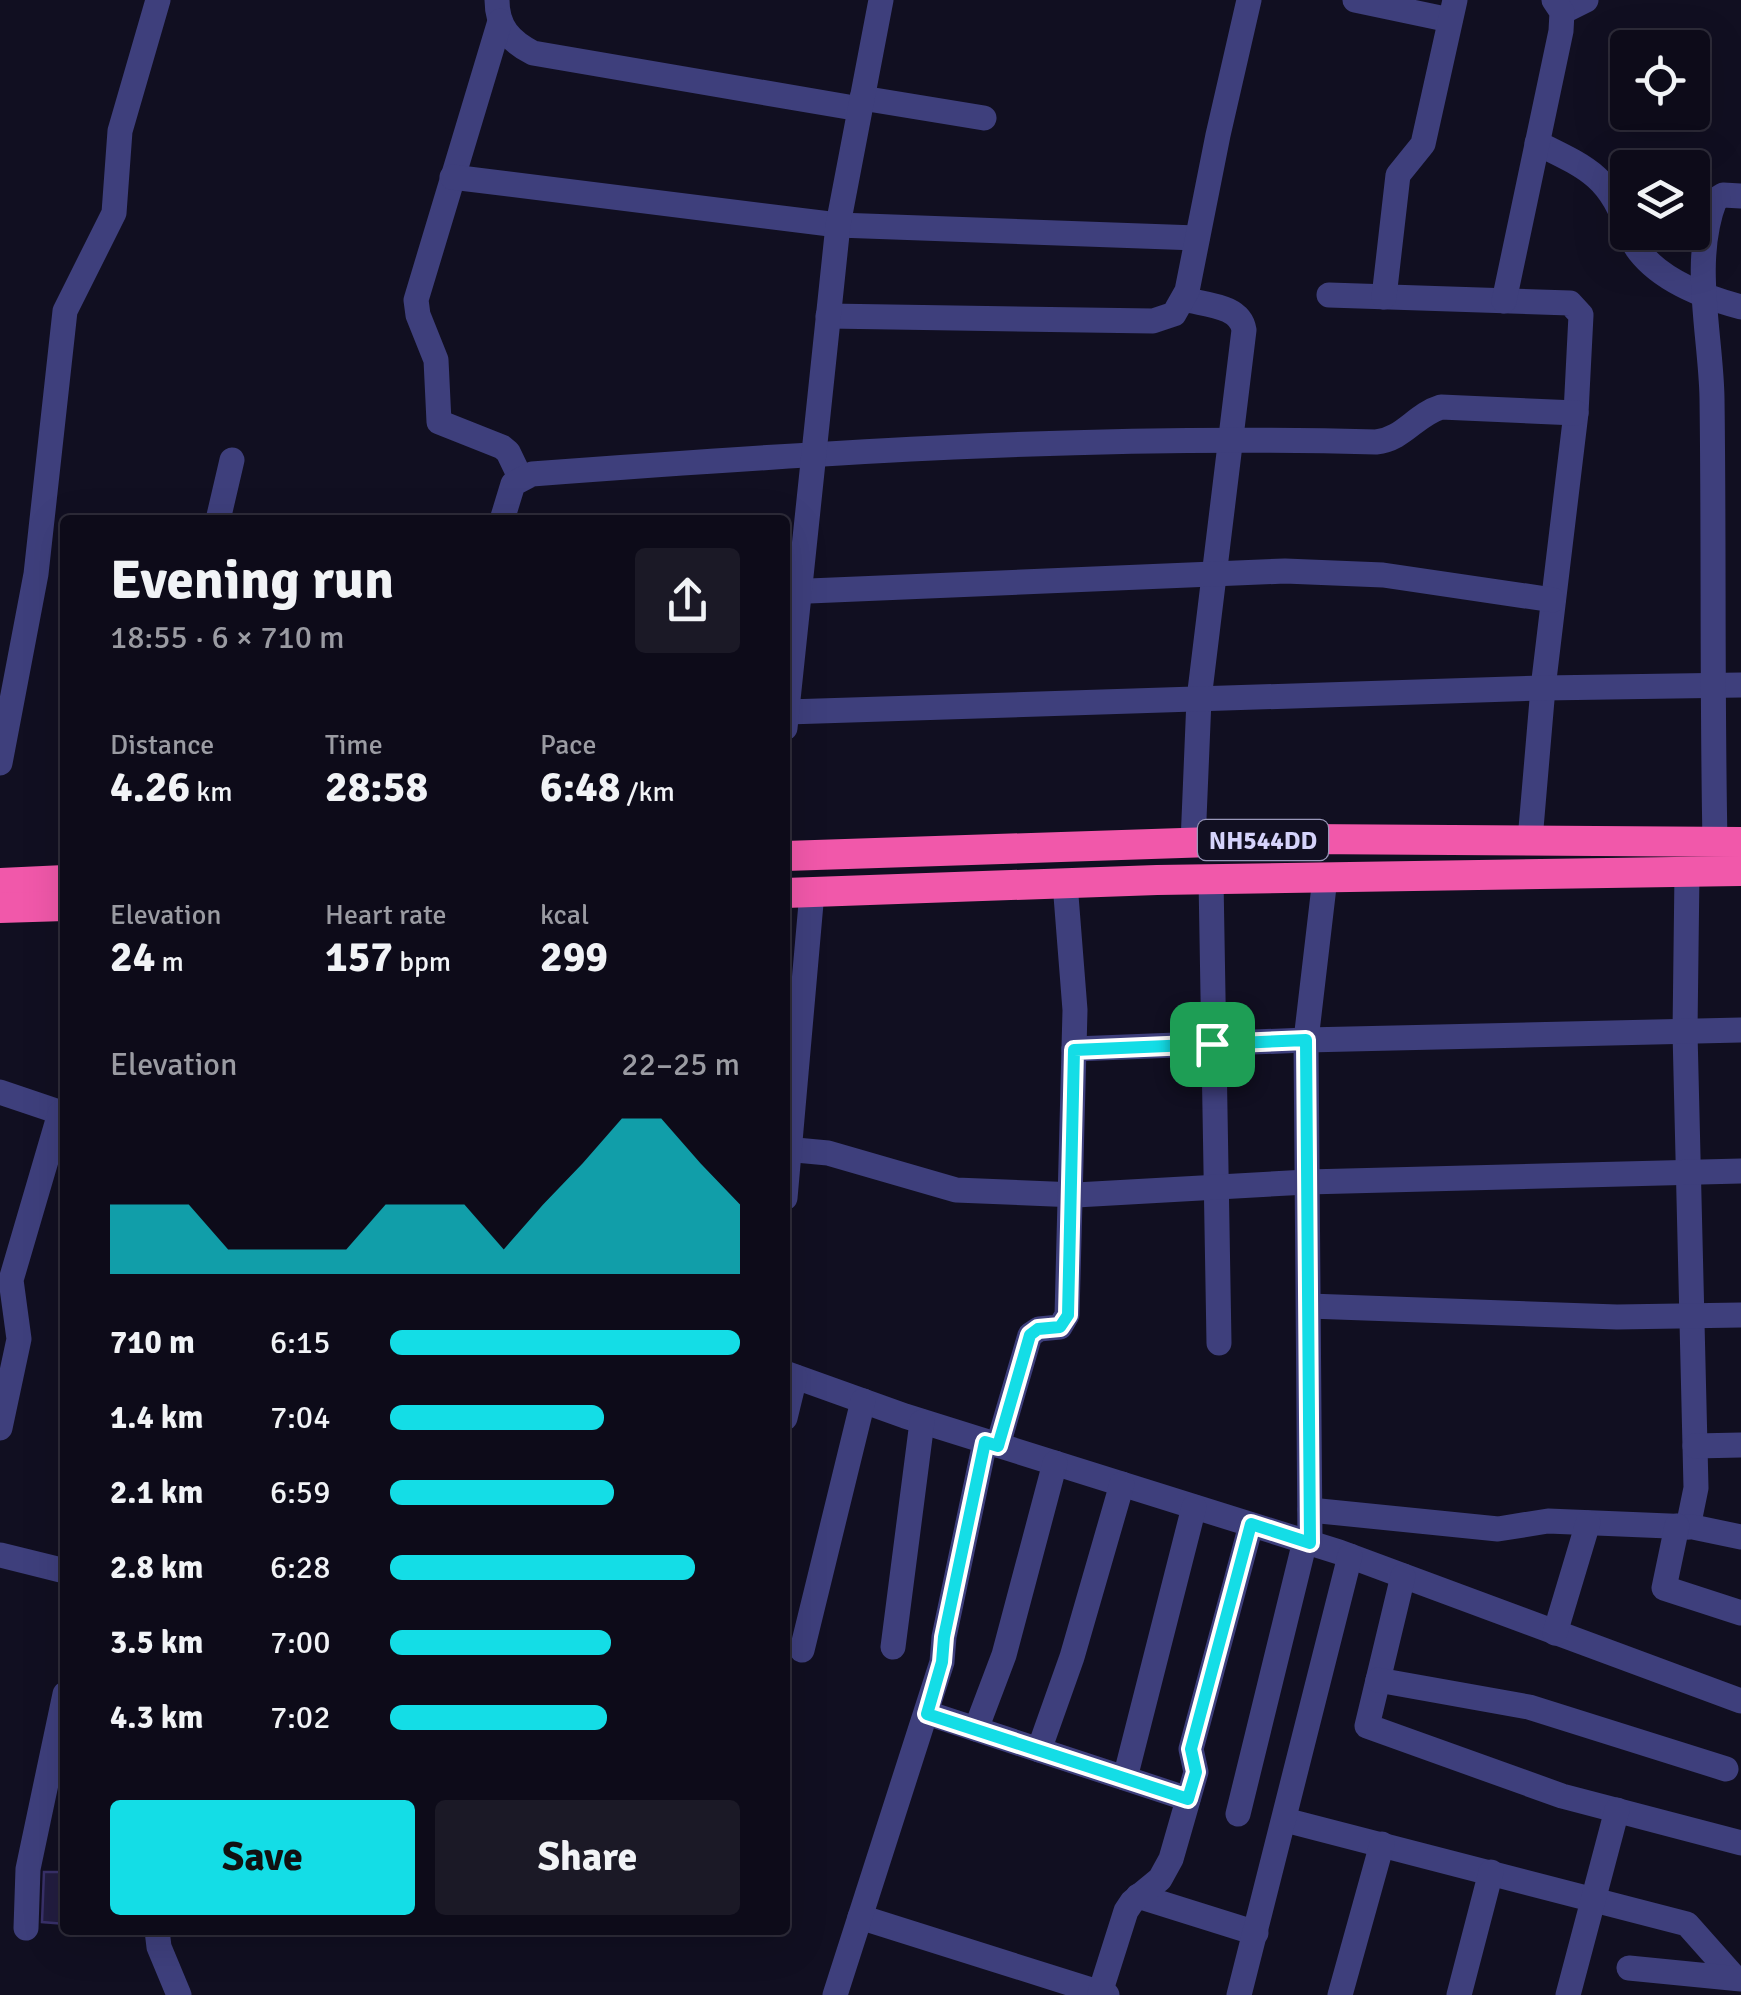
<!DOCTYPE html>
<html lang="en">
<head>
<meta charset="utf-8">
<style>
	:root { --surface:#0d0b19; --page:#1b1926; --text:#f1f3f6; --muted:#9a9ba2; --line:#2d2b38; --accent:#14dde6 }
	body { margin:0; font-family:Signika,sans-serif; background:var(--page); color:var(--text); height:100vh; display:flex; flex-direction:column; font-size:38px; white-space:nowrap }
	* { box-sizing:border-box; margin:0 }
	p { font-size:32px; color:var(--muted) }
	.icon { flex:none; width:55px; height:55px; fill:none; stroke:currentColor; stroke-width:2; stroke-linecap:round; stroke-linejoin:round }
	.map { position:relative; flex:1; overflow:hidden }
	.details { position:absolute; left:60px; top:515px; width:730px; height:1420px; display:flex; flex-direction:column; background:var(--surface); border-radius:10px; box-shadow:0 10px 40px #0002,0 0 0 2px var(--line) }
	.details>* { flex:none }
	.tools { position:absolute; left:1610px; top:30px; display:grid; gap:20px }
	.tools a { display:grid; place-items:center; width:100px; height:100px; border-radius:10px; background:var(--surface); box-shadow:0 10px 40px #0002,0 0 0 2px var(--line); font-size:50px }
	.pin { position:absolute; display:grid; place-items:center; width:85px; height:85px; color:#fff; margin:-42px; border-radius:20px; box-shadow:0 5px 15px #0006 }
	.round { display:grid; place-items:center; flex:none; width:105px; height:105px; border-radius:10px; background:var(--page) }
	.overview { display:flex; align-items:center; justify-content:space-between; height:170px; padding:0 50px }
	h1 { font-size:55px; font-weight:800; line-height:75px }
	.figures { display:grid; grid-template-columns:repeat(3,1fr); gap:15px; height:170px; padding:10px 50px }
	.figures div { display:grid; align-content:center }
	.figures b { font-size:42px; font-weight:800 }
	.figures small { font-size:28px; font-weight:400 }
	.figures p { font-size:28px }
	.chart { height:280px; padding:20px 50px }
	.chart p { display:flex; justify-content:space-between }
	.chart svg { width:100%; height:180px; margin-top:10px; fill:var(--accent); opacity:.7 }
	.cta { display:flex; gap:20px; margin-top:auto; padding:20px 50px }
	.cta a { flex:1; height:115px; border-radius:10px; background:var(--accent); color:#111; font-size:40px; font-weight:800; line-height:115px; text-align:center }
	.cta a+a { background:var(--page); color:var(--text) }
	ul { padding:0 50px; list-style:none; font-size:32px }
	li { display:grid; grid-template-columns:160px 120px 1fr; align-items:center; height:75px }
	li i { height:25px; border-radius:12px; background:var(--accent) }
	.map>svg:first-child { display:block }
	.building { fill:#221d40; stroke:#39316a; stroke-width:2.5 }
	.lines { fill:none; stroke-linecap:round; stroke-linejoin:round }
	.minor { stroke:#3e3f7c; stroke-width:25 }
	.highway { stroke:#f158aa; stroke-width:30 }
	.route-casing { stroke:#fff; stroke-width:20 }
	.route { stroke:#14dde6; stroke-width:12 }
	.labels { text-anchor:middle; stroke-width:10; stroke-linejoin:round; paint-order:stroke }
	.shield { fill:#110f21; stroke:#9a98ba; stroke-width:2.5 }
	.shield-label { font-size:25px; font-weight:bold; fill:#d5d3fb }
</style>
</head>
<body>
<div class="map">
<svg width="1741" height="1995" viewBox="0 0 1741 1995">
	<rect width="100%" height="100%" fill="#110f21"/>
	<polygon class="building" points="44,1872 65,1872 65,1924 42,1922"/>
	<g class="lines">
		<g class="minor">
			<path d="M497 0C497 27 510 41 533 53L860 109"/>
			<polyline points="1355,0 1450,20"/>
			<polyline points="1562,12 1586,0"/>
			<polyline points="500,21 416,300 418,315 436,360 439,422 502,447 508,452 520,477"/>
			<polyline points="862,98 984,118"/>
			<path d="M1537 143C1586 167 1611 177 1628 231"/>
			<polyline points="452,177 838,225 1197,238"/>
			<path d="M1628 232C1645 275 1700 296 1741 307"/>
			<polyline points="1329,295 1570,303 1581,315 1576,413 1543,688 1530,840"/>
			<polyline points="1384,297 1398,175 1423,144 1455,0"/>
			<path d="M1184 299C1205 305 1240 305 1244 330L1199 699 1193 843"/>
			<polyline points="1504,301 1561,31 1562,12 1554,0"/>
			<polyline points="828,316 1153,321 1174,314 1187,291 1218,135 1249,0"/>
			<polyline points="218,520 232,460"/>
			<path d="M502 520 513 484 532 474C813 453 1094 434 1376 442 1404 439 1415 415 1441 407L1576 413"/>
			<polyline points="785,592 1285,571 1383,575 1553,600"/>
			<polyline points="787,712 1543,688 1741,685"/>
			<polyline points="785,728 838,225 881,0"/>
			<polyline points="0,763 36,574 65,311 114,213 120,131 158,0"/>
			<path d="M1715 842C1712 694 1714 546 1712 398 1711 335 1691 261 1715 200L1723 195 1741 196"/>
			<polyline points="1687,872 1685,1032 1696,1488 1688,1527"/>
			<polyline points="1211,879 1219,1343"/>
			<polyline points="1074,1049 1306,1040 1741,1030"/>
			<polyline points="0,1092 65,1114"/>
			<polyline points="785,1149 828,1153 956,1190 1076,1195 1307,1182 1741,1171"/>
			<polyline points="785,1198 812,892"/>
			<polyline points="1309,1306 1617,1317 1741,1315"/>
			<polyline points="785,1373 905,1416 1339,1552 1741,1701"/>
			<polyline points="785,1418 795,1377"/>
			<polyline points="0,1428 19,1339 11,1280 60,1113"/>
			<polyline points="998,1445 1030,1335 1039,1329 1060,1327 1067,1315 1075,1010 1065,883"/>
			<polyline points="1695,1446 1741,1445"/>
			<polyline points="1310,1510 1498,1529 1548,1521 1693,1527 1741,1537"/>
			<polyline points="1677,1526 1664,1588 1741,1613"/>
			<polyline points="1310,1543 1306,1040 1325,878"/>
			<polyline points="0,1555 65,1571"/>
			<polyline points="1403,1576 1367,1726 1562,1796 1741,1843"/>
			<polyline points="1555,1633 1588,1523"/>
			<polyline points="893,1647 922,1422"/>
			<polyline points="802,1650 863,1401"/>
			<polyline points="1378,1680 1529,1707 1726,1769"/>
			<polyline points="927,1713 1188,1799"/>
			<polyline points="976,1729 1004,1655 1055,1463"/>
			<polyline points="1039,1750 1072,1657 1122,1484"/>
			<polyline points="1125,1778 1194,1507"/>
			<polyline points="1238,1814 1305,1541"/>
			<polyline points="1285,1820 1687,1924 1735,1978"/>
			<polyline points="1138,1896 1256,1933"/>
			<polyline points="860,1917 1107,1995"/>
			<polyline points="26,1928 28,1869 65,1694"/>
			<polyline points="157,1930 159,1947 179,1995"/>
			<polyline points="1629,1968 1741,1979"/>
			<polyline points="1100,1993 1126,1911 1132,1902 1160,1879 1171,1859 1196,1772 1191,1749 1251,1525"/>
			<polyline points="835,1995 942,1662 944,1637 985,1442"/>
			<polyline points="1239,1995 1350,1556"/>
			<polyline points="1340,1995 1382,1844"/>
			<polyline points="1459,1995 1491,1872"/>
			<polyline points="1568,1995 1617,1810"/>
		</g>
		<g class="highway">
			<polyline points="785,856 1304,839 1741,842"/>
			<polyline points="0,883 65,880"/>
			<polyline points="785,893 1157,880 1741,871"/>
			<polyline points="0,908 65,906"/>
		</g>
	</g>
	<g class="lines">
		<g class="route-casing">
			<polygon id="route" points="1306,1040 1310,1543 1251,1524 1191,1749 1196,1772 1188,1799 927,1714 942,1662 944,1637 985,1442 998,1446 1030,1335 1038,1329 1060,1327 1068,1315 1074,1050"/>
		</g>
		<use href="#route" class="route"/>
	</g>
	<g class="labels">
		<rect class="shield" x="1198" y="820" width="130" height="40" rx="8"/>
		<g class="shield-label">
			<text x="1263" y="849">NH544DD</text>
		</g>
	</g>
</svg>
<div class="tools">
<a><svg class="icon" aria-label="locate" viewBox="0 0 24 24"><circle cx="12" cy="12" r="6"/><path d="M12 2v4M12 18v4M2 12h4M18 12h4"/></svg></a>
<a><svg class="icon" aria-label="layers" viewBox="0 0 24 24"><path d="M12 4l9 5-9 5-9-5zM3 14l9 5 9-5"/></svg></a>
</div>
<div class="pin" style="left:1212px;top:1044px;background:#1e9e55"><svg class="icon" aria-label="arrive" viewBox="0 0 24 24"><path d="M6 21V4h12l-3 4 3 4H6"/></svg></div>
<section class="details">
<div class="overview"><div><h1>Evening run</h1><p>18:55 · 6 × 710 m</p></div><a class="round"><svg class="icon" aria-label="share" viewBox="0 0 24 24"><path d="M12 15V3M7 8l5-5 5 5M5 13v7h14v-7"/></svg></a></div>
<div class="figures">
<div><p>Distance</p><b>4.26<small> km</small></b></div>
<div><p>Time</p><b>28:58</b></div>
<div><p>Pace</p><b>6:48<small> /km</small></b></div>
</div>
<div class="figures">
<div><p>Elevation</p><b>24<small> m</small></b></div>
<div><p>Heart rate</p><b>157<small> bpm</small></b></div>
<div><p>kcal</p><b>299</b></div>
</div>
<div class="chart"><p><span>Elevation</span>22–25 m</p>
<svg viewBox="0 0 160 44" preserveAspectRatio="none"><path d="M0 44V27L10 27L20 27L30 38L40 38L50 38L60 38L70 27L80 27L90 27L100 38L110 27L120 17L130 6L140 6L150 17L160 27V44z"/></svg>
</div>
<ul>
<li><b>710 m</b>6:15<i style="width:100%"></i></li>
<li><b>1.4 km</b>7:04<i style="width:61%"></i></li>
<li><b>2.1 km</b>6:59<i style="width:64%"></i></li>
<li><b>2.8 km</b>6:28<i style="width:87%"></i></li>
<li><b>3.5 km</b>7:00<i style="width:63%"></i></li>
<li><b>4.3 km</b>7:02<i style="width:62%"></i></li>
</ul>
<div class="cta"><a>Save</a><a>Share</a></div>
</section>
</div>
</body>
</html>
